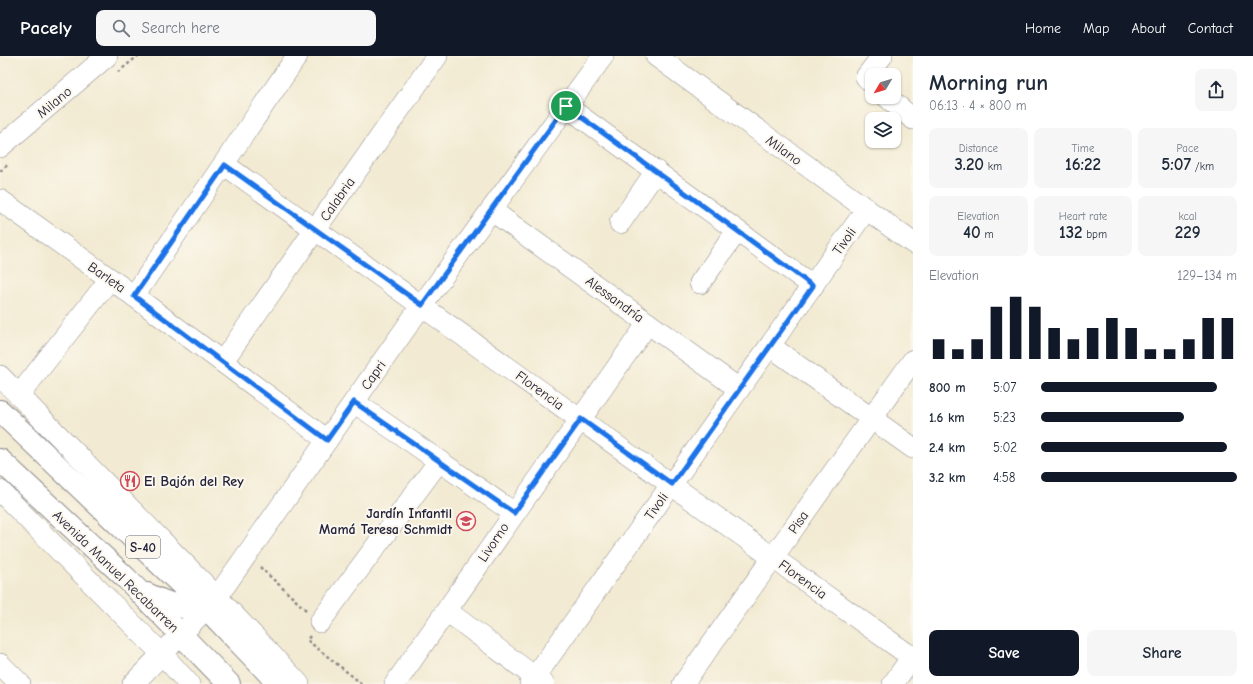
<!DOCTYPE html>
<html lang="en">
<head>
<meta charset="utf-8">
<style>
	:root { --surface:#fff; --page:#f6f6f7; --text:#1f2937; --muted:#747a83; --accent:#111827 }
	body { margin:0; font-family:"Comic Neue",sans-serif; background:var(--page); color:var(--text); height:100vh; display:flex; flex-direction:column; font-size:15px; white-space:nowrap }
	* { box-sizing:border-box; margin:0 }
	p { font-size:13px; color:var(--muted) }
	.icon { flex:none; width:22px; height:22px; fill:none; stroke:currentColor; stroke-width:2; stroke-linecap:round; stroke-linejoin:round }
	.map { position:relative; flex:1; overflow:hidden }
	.side { display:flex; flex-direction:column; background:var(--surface); width:340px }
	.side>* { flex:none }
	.needle { width:26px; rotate:232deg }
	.buttons { position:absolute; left:865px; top:12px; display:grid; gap:8px }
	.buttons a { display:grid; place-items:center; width:36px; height:36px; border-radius:8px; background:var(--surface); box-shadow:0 1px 3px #0004; font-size:20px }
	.pin { position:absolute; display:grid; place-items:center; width:34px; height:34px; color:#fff; margin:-17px; border:2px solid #fff; border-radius:50%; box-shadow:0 1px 4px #0007 }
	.round { display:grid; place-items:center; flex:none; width:42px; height:42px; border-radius:8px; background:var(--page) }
	.headline { display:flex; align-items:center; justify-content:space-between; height:68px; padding:0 16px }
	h1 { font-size:22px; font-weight:800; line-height:30px }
	.metrics { display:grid; grid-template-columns:repeat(3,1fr); gap:6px; height:68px; padding:4px 16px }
	.metrics div { display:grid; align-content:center; border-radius:8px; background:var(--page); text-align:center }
	.metrics b { font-size:17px; font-weight:800 }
	.metrics small { font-size:11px; font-weight:400 }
	.metrics p { font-size:11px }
	.chart { height:112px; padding:8px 16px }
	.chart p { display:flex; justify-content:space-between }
	.chart svg { width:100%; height:72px; margin-top:4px; stroke:var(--accent); stroke-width:6 }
	.primary-button { display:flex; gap:8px; margin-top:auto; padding:8px 16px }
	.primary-button a { flex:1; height:46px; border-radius:8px; background:var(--accent); color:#fff; font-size:16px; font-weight:800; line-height:46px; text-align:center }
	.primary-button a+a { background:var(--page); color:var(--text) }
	ul { padding:0 16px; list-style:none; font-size:13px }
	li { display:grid; grid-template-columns:64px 48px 1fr; align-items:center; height:30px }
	li i { height:10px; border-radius:5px; background:var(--accent) }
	header { display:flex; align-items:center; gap:24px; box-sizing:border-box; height:56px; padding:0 20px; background:var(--accent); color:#fff }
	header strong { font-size:19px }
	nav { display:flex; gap:22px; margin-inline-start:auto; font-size:14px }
	.search { width:280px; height:36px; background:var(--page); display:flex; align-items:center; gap:10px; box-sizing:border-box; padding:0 14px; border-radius:8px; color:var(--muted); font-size:15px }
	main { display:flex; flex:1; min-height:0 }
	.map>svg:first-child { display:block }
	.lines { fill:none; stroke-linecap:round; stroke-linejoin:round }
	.minor-casing { stroke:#8a8686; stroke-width:22 }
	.major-casing { stroke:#8a8686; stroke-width:24 }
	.path { stroke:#8a8686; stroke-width:2.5; stroke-dasharray:3 3; stroke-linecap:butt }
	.minor { stroke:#fff; stroke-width:21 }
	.major { stroke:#fff; stroke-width:22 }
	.route-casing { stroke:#fff; stroke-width:8 }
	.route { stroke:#1a73e8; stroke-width:5 }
	.labels { text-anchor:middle; stroke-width:4; stroke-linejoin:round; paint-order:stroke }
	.shield { fill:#fbf7ec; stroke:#636270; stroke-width:1 }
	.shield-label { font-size:13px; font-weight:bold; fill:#22223b }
	.street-label { font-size:14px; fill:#22223b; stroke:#fbf7ec }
	.poi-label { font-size:14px; font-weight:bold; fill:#22223b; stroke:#fbf7ec; text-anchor:start }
</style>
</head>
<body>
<header>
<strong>Pacely</strong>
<div class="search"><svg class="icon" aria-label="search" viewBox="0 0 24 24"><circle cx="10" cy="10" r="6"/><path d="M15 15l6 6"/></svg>Search here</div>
<nav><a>Home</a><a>Map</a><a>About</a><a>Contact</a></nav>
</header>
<main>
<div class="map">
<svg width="913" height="628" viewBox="0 0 913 628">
	<rect width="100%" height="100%" fill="#fbf7ec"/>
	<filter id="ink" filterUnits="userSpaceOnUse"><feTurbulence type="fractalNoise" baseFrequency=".025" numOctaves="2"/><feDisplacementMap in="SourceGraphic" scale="8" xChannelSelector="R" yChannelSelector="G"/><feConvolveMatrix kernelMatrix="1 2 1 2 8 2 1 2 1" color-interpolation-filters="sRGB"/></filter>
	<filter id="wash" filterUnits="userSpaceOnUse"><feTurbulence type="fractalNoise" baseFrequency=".012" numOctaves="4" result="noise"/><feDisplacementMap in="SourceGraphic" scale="16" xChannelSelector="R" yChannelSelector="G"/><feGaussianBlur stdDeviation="0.9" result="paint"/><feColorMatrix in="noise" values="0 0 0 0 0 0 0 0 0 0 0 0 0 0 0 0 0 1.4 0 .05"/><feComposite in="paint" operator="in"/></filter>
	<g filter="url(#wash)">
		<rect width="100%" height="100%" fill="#f2ead2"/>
	</g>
	<g filter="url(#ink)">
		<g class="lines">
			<g class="minor-casing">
				<g id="minor">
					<polyline points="656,0 913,187"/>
					<polyline points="872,27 866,21 882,0"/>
					<polyline points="887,41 913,63"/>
					<polyline points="566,50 813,230"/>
					<polyline points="0,91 107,0"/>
					<polyline points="225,109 913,602"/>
					<polyline points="0,144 134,240 327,384"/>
					<polyline points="491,154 739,333"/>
					<polyline points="620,167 656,115"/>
					<polyline points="700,227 737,175"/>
					<polyline points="134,240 297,0"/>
					<polyline points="770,290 913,392"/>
					<polyline points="223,305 437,0"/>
					<polyline points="0,320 217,541 299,628"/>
					<polyline points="20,338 110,223"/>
					<polyline points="354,346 514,457"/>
					<polyline points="0,435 163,599 189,628"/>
					<polyline points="447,555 544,628"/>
					<polyline points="320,566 439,405"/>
					<polyline points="0,608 20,628"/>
					<polyline points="133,628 217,541 422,249 603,0"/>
					<polyline points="395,628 648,267"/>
					<polyline points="530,628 866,154"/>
					<polyline points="683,628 913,304"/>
					<polyline points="893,628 913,599"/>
				</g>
			</g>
			<g class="major-casing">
				<g id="major">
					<polyline points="0,355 207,553 279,628"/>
					<polyline points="0,404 125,521 229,628"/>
					<path d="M147 538C167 548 186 554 207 553"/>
				</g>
			</g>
			<g class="path">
				<polyline points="118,16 138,0"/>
				<polyline points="0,115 9,108"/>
				<polyline points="260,511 306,554"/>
				<polyline points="310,580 307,584 362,628"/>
			</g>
			<use href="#minor" class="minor"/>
			<use href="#major" class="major"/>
		</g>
	</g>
	<g class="lines" filter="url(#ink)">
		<g class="route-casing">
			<polygon id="route" points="566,50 813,230 672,428 581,363 514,457 354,346 327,384 134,240 225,109 422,249"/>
		</g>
		<use href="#route" class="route"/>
	</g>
	<defs>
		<g id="restaurant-ring" transform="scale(1)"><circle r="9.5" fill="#fbf7ec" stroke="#d1495b" stroke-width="1.5"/><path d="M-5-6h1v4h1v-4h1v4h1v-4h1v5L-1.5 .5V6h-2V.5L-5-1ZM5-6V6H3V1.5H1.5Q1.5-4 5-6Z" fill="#d1495b"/></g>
		<g id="school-ring" transform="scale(1)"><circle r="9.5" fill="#fbf7ec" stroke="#d1495b" stroke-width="1.5"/><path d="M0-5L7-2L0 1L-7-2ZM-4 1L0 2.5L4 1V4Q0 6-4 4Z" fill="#d1495b"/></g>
	</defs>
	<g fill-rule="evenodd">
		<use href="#restaurant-ring" x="130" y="425"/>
		<use href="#school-ring" x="466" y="465"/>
	</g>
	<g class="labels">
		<rect class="shield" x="126" y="480" width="34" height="22" rx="3"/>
		<g class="shield-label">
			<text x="143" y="496">S-40</text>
		</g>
		<g class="street-label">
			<text transform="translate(54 46) rotate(-40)" y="5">Milano</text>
			<text transform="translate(784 94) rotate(36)" y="5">Milano</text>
			<text transform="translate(337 143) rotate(-55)" y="5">Calabria</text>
			<text transform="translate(844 185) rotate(-55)" y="5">Tivoli</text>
			<text transform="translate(107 221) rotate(35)" y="5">Barleta</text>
			<text transform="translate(615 243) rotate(36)" y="5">Alessandría</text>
			<text transform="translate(373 319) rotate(-55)" y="5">Capri</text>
			<text transform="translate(540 334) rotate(36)" y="5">Florencia</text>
			<text transform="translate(656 450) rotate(-55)" y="5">Tivoli</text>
			<text transform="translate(798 466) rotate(-55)" y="5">Pisa</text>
			<text transform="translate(493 486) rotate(-56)" y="5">Livorno</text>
			<text transform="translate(116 515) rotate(44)" y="5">Avenida Manuel Recabarren</text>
			<text transform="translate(803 523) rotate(36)" y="5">Florencia</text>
		</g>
		<g class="poi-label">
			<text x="144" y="430">El Bajón del Rey</text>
			<text x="452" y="462" text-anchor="end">Jardín Infantil<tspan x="452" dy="16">Mamá Teresa Schmidt</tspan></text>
		</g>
	</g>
</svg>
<div class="buttons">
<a><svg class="needle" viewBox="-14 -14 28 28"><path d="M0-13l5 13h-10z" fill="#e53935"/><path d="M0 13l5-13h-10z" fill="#747a83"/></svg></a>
<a><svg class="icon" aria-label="layers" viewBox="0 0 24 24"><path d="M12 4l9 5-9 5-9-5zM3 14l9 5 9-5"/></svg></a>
</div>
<div class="pin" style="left:566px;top:50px;background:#1e9e55"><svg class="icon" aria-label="arrive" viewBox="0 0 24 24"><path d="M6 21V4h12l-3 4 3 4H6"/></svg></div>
</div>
<section class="side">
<div class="headline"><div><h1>Morning run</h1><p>06:13 · 4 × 800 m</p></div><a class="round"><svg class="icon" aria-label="share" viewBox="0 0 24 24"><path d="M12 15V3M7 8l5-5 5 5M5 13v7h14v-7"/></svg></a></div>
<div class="metrics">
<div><p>Distance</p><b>3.20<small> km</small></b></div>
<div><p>Time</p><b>16:22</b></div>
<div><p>Pace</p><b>5:07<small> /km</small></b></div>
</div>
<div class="metrics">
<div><p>Elevation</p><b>40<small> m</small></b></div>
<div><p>Heart rate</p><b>132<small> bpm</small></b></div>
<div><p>kcal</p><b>229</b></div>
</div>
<div class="chart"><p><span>Elevation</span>129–134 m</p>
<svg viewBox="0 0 160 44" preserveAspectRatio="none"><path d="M5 44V32M15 44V38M25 44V32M35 44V12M45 44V6M55 44V12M65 44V25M75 44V32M85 44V25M95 44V19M105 44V25M115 44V38M125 44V38M135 44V32M145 44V19M155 44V19"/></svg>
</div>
<ul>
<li><b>800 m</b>5:07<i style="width:90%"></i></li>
<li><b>1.6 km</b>5:23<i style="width:73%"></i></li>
<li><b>2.4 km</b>5:02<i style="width:95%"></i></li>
<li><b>3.2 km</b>4:58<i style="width:100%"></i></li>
</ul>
<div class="primary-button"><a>Save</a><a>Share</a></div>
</section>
</main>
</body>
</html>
